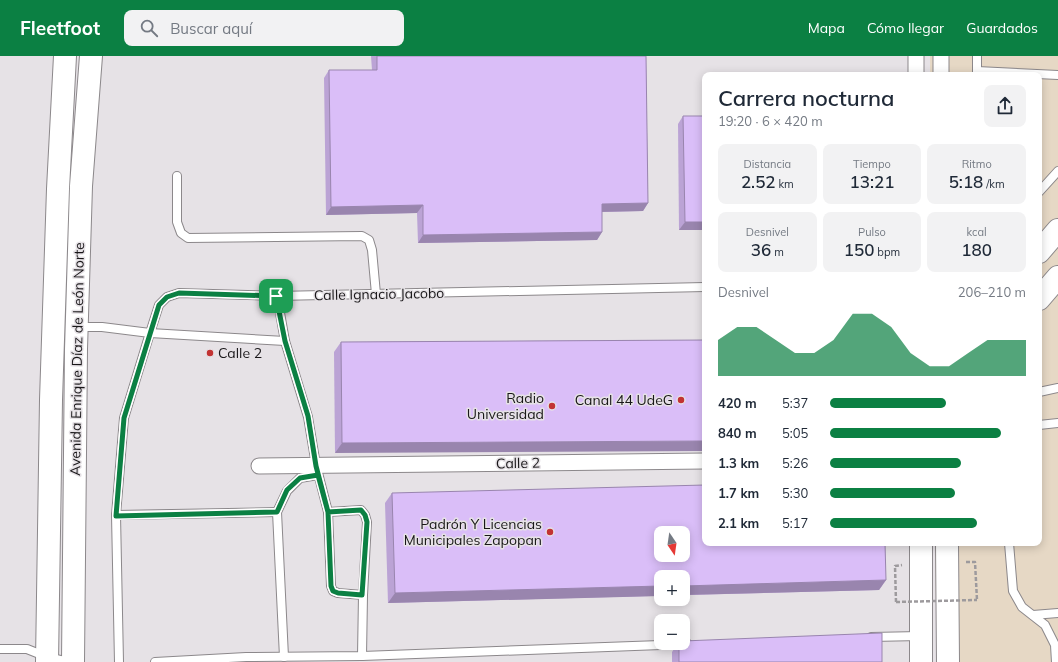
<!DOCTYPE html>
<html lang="es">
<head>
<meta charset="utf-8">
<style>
	:root { --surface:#fff; --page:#f2f2f3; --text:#1f2937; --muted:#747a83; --accent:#0b8043 }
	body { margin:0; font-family:Mulish,sans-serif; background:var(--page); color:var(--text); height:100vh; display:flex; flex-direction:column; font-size:15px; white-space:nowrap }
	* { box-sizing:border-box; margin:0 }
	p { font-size:13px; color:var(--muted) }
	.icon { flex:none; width:22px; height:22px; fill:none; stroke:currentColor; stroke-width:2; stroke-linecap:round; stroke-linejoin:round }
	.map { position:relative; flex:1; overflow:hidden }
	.side { position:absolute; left:702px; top:16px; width:340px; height:474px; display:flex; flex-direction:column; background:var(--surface); border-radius:8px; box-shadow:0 2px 10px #0003 }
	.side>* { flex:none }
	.needle { width:26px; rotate:167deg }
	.tools { position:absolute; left:654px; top:470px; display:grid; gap:8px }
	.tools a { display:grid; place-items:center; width:36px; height:36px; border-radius:8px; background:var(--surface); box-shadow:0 2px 10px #0003; font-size:20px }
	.pin { position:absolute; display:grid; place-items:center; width:34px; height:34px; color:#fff; margin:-17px; border-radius:8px; box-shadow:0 2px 6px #0006 }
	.round { display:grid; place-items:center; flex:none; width:42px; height:42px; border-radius:8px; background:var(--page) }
	.head { display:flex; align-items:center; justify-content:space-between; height:68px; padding:0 16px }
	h1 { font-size:22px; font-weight:600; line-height:30px }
	.figures { display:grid; grid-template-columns:repeat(3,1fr); gap:6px; height:68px; padding:4px 16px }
	.figures div { display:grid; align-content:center; border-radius:8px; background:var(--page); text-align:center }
	.figures b { font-size:17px; font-weight:600 }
	.figures small { font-size:11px; font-weight:400 }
	.figures p { font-size:11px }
	.chart { height:112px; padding:8px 16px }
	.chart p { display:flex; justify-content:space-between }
	.chart svg { width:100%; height:72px; margin-top:4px; fill:var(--accent); opacity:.7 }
	ul { padding:0 16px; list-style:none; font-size:13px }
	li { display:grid; grid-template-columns:64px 48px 1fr; align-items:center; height:30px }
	li i { height:10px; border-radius:5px; background:var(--accent) }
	header { display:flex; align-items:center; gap:24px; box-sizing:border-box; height:56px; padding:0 20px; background:var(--accent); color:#fff }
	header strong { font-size:19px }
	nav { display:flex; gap:22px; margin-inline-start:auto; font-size:14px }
	.search { width:280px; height:36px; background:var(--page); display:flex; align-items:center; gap:10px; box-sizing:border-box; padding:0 14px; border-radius:8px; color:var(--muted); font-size:15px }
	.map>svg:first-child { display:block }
	.education { fill:#e6d8c5 }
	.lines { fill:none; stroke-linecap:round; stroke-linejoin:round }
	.lane-casing { stroke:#8c888b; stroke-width:10 }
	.street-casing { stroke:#8c888b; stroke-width:17 }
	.secondary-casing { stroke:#8c888b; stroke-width:24 }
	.path { stroke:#9d9a9d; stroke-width:2.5; stroke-dasharray:4 2; stroke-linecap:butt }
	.lane { stroke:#fff; stroke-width:8 }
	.street { stroke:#fff; stroke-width:15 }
	.secondary { stroke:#fff; stroke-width:22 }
	.path-bridge { stroke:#9d9a9d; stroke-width:2.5; stroke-dasharray:4 2; stroke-linecap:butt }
	.wall { fill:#bba3d5 }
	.shaded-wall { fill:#9985ae }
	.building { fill:#dabef8; stroke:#9985ae; fill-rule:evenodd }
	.route-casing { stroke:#fff; stroke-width:8 }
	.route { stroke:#0b8043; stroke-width:5 }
	.poi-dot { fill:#c23333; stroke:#e6e2e6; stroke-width:1.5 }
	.labels { text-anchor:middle; stroke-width:3; stroke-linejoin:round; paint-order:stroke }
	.street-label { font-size:14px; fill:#191719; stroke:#e6e2e6 }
	.poi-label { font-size:14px; fill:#191719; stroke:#e6e2e6; text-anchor:end }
</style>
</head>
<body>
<header>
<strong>Fleetfoot</strong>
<div class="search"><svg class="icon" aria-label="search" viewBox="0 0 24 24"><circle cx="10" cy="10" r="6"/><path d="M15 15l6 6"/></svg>Buscar aquí</div>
<nav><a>Mapa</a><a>Cómo llegar</a><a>Guardados</a></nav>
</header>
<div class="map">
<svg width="1058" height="606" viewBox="0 0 1058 606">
	<rect width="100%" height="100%" fill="#e6e2e6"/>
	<polygon class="education" points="930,0 1058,0 1058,606 937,606 935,487 1039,487 1039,19 930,19"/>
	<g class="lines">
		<g class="lane-casing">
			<g id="lane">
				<polyline points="977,0 977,19"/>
				<polyline points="977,15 1058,19"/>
				<polyline points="177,120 177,166 181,177 188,182 362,180 369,184 372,194 376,238"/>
				<polyline points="1039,136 1058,115"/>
				<polyline points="277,240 285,285 308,361 316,409 328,456 331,530 333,535 338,537 363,539 362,600"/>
				<polyline points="77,271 102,271 150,277 159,249 167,241 179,237 277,240 705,231"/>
				<polyline points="1039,336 1058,332"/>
				<polyline points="1039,369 1058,367"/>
				<polyline points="328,456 361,454 365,459 367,466 363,539"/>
				<polyline points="116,459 277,456"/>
				<polyline points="1009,487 1013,535 1022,551 1045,569 1055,589 1056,606"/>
				<polyline points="1033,559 1058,557"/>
				<polyline points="871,581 920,580"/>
				<polyline points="0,593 27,593 47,601 69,606"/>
				<polyline points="284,601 277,456 287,435 300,422 318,419"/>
				<polyline points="119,606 116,459 124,362 150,277 285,285"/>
				<polyline points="155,606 246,601 362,600 688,588"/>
			</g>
		</g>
		<g class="street-casing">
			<g id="street">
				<polyline points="916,0 916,19"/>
				<polyline points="941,0 941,19"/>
				<polyline points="259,410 705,405"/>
			</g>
		</g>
		<g class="secondary-casing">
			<g id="secondary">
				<polyline points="1039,196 1058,174"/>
				<polyline points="1039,243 1058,221"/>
				<polyline points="921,487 921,606"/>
				<polyline points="947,487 948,606"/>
				<polyline points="47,606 51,344 58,133 65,0"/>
				<polyline points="73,606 76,293 81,130 91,0"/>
			</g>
		</g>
		<g class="path">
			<polyline points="966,506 975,506 977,544"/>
			<polyline points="896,546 895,510 902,509"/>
		</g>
		<use href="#lane" class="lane"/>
		<use href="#street" class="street"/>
		<use href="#secondary" class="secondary"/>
		<polyline class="path-bridge" points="896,546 977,544"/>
	</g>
	<g class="wall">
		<polygon points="371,0 646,0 648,147 643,155 602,156 602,176 597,184 418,187 417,157 326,159 324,22 329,14 372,14"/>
		<polygon points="683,60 705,60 705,174 679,174 678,68"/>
		<polygon points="705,284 335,397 334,296 341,286"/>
		<polygon points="392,437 886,524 879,534 388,547 385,447"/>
		<polygon points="678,587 679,587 882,606 672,606 672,596"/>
	</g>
	<g class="shaded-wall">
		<polygon points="648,147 643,155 596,156 602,148"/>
		<polygon points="423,149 417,157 326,159 331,151"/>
		<polygon points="685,166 705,166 705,174 679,174"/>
		<polygon points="602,176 597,184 418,187 423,179"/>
		<polygon points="705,385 705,395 335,397 342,387"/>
		<polygon points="886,524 879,534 683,539 683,530"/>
		<polygon points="661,530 661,540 388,547 395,537"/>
	</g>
	<g class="building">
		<polygon points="377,0 646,0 648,147 602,148 602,176 423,179 423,149 331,151 329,14 377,14"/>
		<polygon points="683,60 705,60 705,166 685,166"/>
		<polygon points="705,284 705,385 342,387 341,286"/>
		<path d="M705 429V487H885L886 524 683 530V521H661V530L395 537 392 437ZM661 477H683V499H661Z"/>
		<polygon points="882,577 882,606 679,606 679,587 683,587 683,585"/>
	</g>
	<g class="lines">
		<g class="route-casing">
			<polyline id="route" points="276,240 179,237 167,241 159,249 124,362 116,460 277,456 287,434 300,422 318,419 328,456 331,530 333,535 338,537 362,539 367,466 365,459 361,454 328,456 316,410 308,360 285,285 276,240"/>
		</g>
		<use href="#route" class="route"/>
	</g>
	<g class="poi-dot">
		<circle cx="210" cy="297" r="4"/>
		<circle cx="681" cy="344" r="4"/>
		<circle cx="552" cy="350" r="4"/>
		<circle cx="550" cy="476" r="4"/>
	</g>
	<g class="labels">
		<g class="street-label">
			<text transform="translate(379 238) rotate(-1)" y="5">Calle Ignacio Jacobo</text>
			<text transform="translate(77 303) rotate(-89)" y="5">Avenida Enrique Díaz de León Norte</text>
			<text transform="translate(518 407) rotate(-1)" y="5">Calle 2</text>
		</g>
		<g class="poi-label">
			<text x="218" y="302" text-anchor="start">Calle 2</text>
			<text x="544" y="347">Radio<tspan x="544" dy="16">Universidad</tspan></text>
			<text x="673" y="349">Canal 44 UdeG</text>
			<text x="542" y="473">Padrón Y Licencias<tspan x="542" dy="16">Municipales Zapopan</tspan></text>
		</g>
	</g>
</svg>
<div class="tools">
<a><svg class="needle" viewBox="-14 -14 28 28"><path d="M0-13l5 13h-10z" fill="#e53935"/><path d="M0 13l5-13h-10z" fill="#747a83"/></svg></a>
<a>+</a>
<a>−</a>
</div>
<div class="pin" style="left:276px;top:240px;background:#1e9e55"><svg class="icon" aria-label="arrive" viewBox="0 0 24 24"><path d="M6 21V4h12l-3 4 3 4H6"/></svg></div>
<section class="side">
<div class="head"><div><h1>Carrera nocturna</h1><p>19:20 · 6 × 420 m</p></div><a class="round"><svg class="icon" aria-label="share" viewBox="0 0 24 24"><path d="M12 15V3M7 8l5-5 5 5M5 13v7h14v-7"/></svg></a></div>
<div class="figures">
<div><p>Distancia</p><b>2.52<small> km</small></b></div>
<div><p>Tiempo</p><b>13:21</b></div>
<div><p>Ritmo</p><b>5:18<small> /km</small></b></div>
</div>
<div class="figures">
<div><p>Desnivel</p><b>36<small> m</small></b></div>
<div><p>Pulso</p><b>150<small> bpm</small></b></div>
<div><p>kcal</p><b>180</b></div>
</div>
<div class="chart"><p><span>Desnivel</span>206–210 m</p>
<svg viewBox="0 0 160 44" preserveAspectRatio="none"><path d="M0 44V22L10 14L20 14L30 22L40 30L50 30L60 22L70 6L80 6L90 14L100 30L110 38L120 38L130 30L140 22L150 22L160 22V44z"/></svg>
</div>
<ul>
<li><b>420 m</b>5:37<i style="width:59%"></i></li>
<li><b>840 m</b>5:05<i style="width:87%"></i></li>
<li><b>1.3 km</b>5:26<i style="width:67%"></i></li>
<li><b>1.7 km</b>5:30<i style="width:64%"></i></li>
<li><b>2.1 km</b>5:17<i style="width:75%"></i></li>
</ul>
</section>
</div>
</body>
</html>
